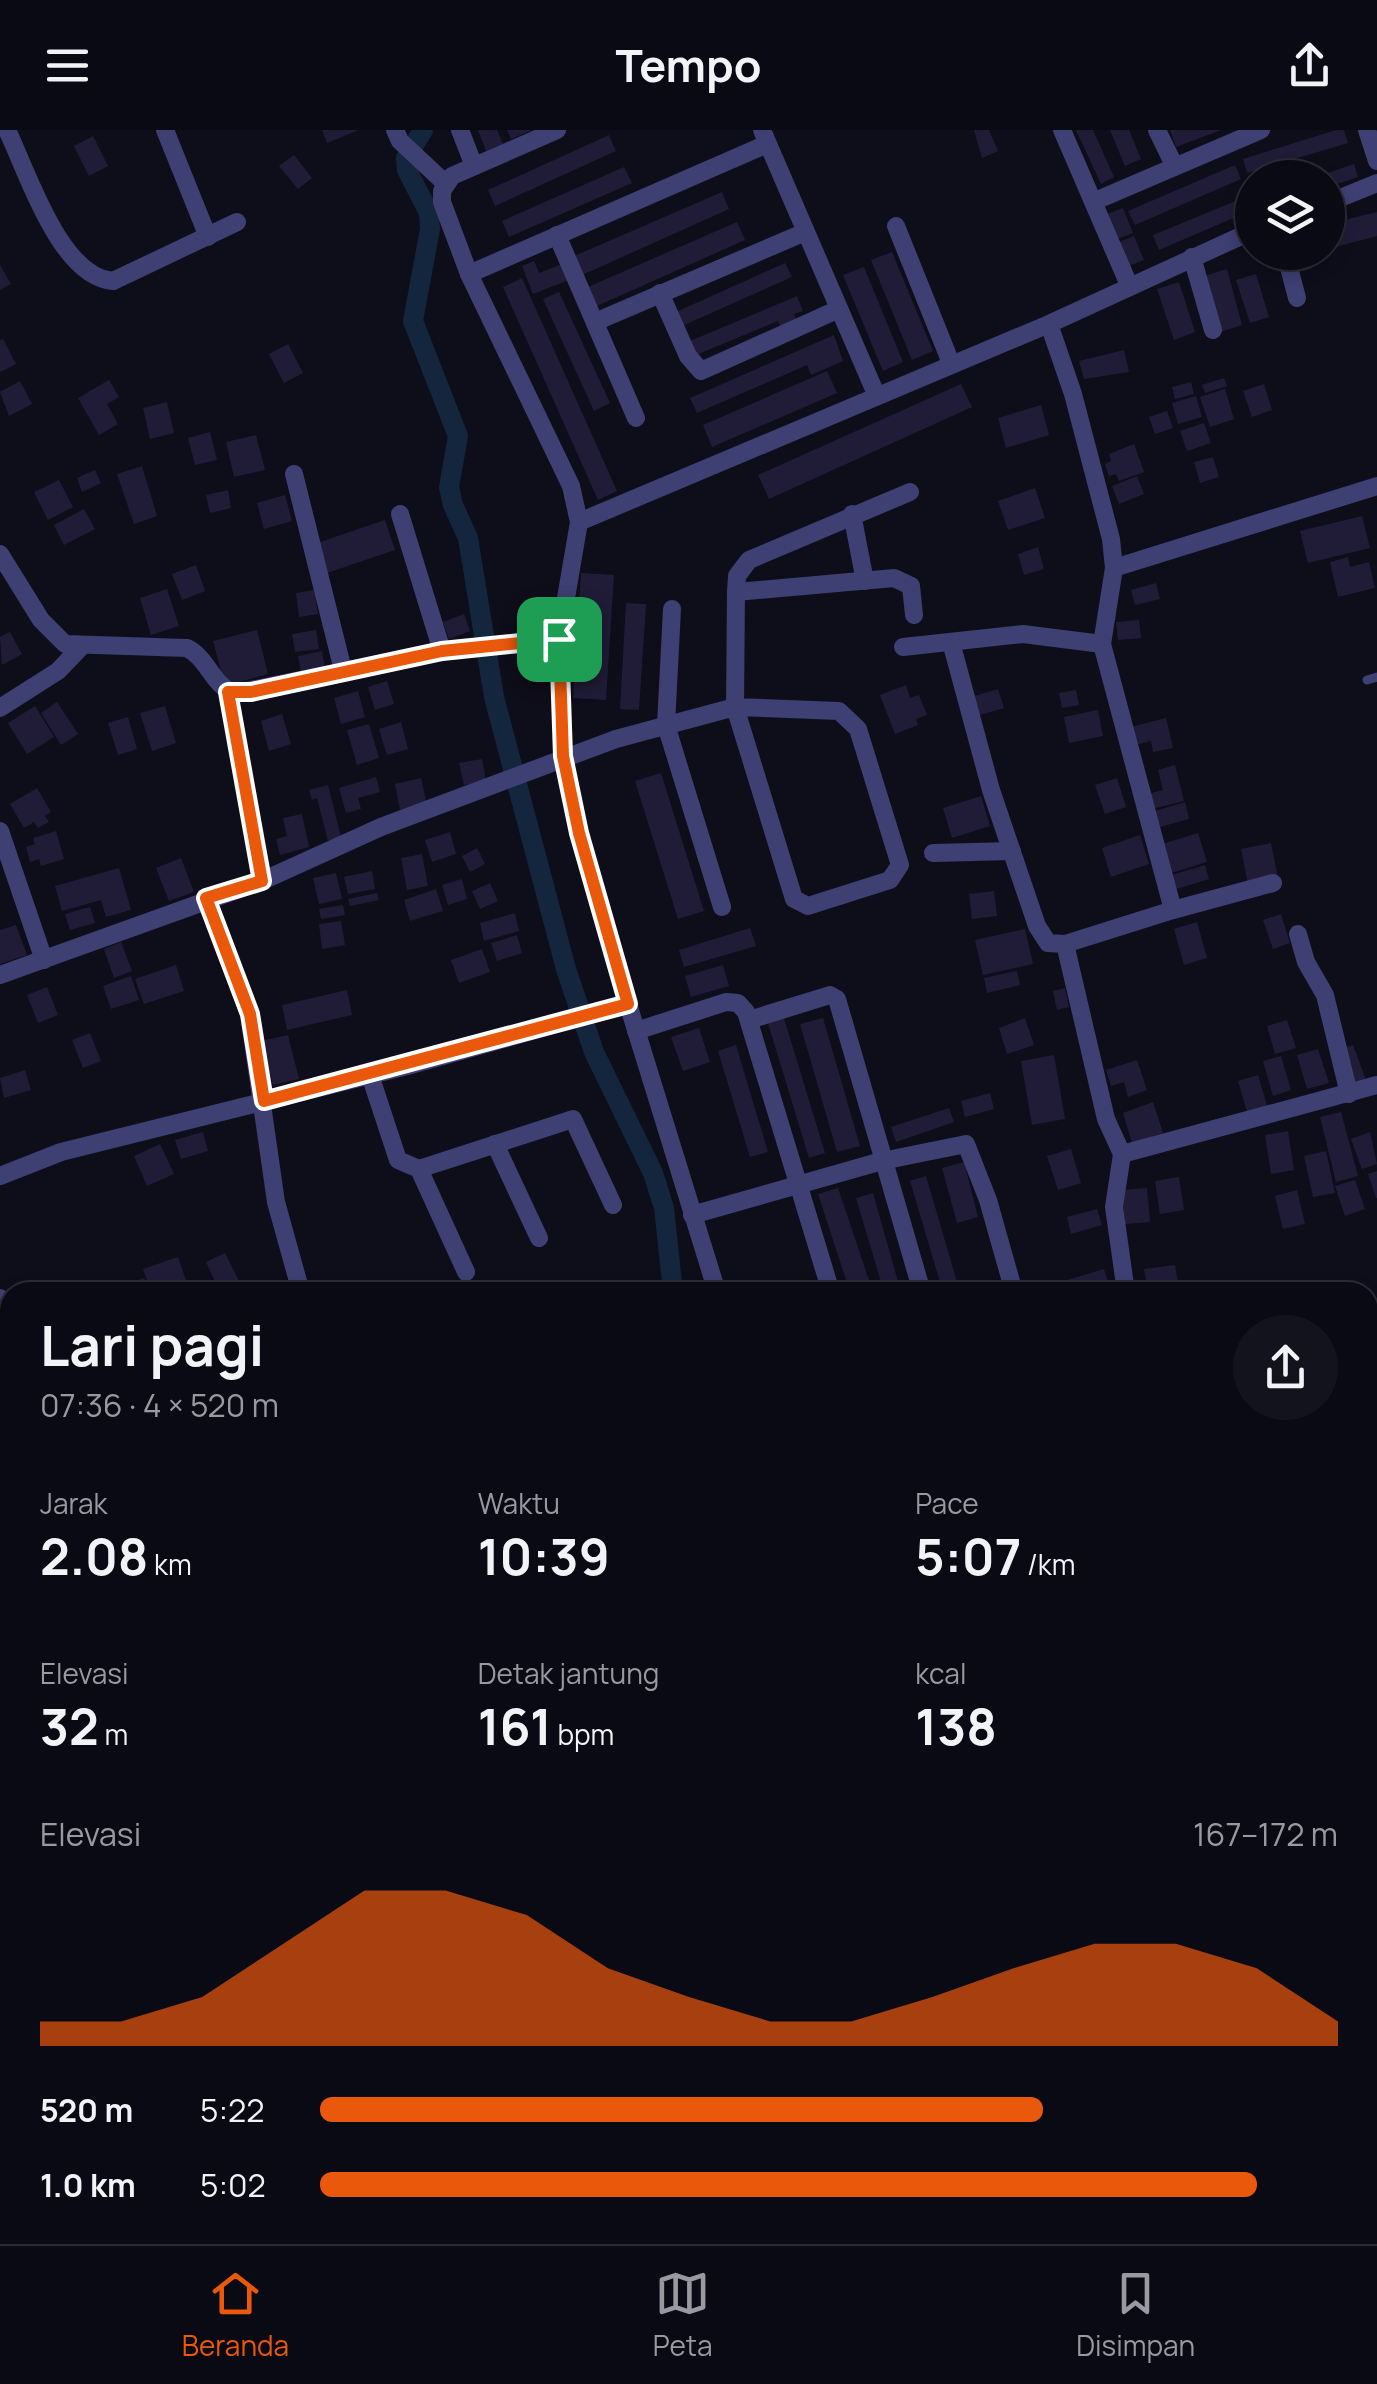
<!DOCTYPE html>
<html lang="id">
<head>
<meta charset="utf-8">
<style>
	:root { --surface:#0a0a14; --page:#13131d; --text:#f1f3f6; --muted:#999aa0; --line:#2a2b34; --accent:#ea580c }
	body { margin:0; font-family:Manrope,sans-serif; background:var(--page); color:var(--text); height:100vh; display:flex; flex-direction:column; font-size:38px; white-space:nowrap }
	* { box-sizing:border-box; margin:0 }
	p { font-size:32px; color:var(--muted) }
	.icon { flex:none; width:55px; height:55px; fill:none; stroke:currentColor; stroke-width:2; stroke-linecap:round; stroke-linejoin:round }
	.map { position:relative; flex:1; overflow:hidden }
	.details { position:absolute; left:0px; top:1152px; width:1378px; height:962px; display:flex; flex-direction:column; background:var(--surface); border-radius:30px 30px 0 0; box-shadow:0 5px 15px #0003,0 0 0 2px var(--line) }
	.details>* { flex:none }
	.controls { position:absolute; left:1235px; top:30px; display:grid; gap:20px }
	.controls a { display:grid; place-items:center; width:110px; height:110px; border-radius:50%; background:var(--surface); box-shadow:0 5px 15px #0003,0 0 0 2px var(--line); font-size:50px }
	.pin { position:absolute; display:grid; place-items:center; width:85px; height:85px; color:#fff; margin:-42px; border-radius:20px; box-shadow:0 5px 15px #0006 }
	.round { display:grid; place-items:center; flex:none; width:105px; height:105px; border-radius:52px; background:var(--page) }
	.summary { display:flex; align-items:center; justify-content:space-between; height:170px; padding:0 40px }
	h1 { font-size:55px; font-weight:700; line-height:75px }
	.metrics { display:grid; grid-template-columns:repeat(3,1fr); gap:15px; height:170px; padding:10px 40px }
	.metrics div { display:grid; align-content:center }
	.metrics b { font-size:50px; font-weight:700 }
	.metrics small { font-size:28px; font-weight:400 }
	.metrics p { font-size:28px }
	.chart { height:280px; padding:20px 40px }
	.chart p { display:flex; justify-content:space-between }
	.chart svg { width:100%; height:180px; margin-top:10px; fill:var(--accent); opacity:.7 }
	ul { padding:0 40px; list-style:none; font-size:32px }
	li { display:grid; grid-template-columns:160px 120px 1fr; align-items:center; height:75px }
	li i { height:25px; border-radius:12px; background:var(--accent) }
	header { display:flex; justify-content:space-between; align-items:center; height:130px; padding:0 40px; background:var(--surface); font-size:45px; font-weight:700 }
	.tab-bar { display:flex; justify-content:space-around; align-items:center; height:140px; border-top:2px solid var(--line); background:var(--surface); font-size:28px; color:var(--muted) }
	.tab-bar a { display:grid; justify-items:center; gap:5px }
	.tab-bar .active { color:var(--accent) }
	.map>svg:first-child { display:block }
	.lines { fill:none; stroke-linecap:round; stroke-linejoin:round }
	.canal { stroke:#13263d; stroke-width:20 }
	.building { fill:#201c38 }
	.lane { stroke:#3e3f73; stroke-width:9 }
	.street { stroke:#3e3f73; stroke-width:18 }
	.route-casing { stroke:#fff; stroke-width:20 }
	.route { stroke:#ea580c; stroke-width:12 }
</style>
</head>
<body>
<header><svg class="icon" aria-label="menu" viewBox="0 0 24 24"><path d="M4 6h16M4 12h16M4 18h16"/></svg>Tempo<svg class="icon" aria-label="share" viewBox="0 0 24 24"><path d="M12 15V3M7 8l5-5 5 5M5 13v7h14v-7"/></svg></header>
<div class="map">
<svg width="1377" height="2114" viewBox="0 0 1377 2114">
	<rect width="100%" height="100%" fill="#0e0d1a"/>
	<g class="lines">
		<polyline class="canal" points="423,0 406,28 407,40 429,83 430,99 413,191 458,306 449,357 453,375 468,408 494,567 566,839 594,922 653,1043 664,1078 673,1162"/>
	</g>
	<g class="building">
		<polygon points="322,0 359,0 327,13"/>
		<polygon points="478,0 497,0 503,14 486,21"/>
		<polygon points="507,0 532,0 511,9"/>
		<polygon points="974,0 989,0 998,21 982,28"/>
		<polygon points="1076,0 1093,0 1114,47 1101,54"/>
		<polygon points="1110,0 1129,0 1141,29 1125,36"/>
		<polygon points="1170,0 1221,0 1176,17"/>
		<polygon points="1336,0 1344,0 1348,13 1247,43 1243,29"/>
		<polygon points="609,5 616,21 495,76 488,60"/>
		<polygon points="93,6 108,36 89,46 74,16"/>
		<polygon points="294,25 312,48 298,59 279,36"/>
		<polygon points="1354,34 1358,47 1328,57 1328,48 1313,48"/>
		<polygon points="1235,35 1241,49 1135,95 1128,81"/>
		<polygon points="624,37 632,53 509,107 502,91"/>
		<polygon points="722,62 729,79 580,146 572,127"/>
		<polygon points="1248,66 1252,80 1159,120 1153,105"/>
		<polygon points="1123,78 1133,103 1112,111 1102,86"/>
		<polygon points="1377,82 1377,106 1328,119 1328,94"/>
		<polygon points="737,92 745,110 597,176 588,157"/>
		<polygon points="1134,106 1144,130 1124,138 1114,114"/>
		<polygon points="892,122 933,221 912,230 871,130"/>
		<polygon points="534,131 539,143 567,132 574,148 533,164 522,136"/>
		<polygon points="785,133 792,147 682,196 676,182"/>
		<polygon points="0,135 11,154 0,160"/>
		<polygon points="864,137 903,232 883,241 843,145"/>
		<polygon points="1227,139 1242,195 1220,202 1204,146"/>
		<polygon points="1256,144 1269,187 1250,193 1236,150"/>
		<polygon points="522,148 617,361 598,370 503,157"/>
		<polygon points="1179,152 1195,202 1174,210 1157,159"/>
		<polygon points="559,162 610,273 594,281 543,169"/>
		<polygon points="797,166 803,181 794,184 798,195 782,201 778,191 696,225 690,211"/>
		<polygon points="834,205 843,231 811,245 807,235 697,283 690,268"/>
		<polygon points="3,209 16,234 0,242 0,210"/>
		<polygon points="288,214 303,243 284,253 269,224"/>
		<polygon points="1124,220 1129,242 1084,249 1079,231"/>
		<polygon points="827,241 837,263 712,317 703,295"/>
		<polygon points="1224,248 1227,256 1205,263 1202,255"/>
		<polygon points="109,250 119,267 107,274 118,294 99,305 78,268"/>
		<polygon points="20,251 32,274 9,286 0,262"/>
		<polygon points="1191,252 1194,264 1175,269 1172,257"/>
		<polygon points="961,254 972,277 769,369 758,345"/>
		<polygon points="1264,254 1272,280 1252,287 1243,261"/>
		<polygon points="1225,259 1234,289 1210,297 1200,267"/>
		<polygon points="1196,266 1202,287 1178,294 1172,273"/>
		<polygon points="167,272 174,303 150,309 143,278"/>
		<polygon points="1041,275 1049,305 1006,318 998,288"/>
		<polygon points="1167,281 1173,298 1155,304 1149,287"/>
		<polygon points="1204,293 1211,313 1187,321 1180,301"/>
		<polygon points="210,302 217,330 195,335 188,308"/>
		<polygon points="256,305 265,340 234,347 226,312"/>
		<polygon points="1134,314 1144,342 1119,351 1116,344 1109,346 1105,334 1111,331 1109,324"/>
		<polygon points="1213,327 1219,347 1200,353 1194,332"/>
		<polygon points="142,336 157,386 134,394 117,344"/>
		<polygon points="95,340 101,353 82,362 77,348"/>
		<polygon points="1137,346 1144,364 1119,374 1112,356"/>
		<polygon points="59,350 73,377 48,390 34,362"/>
		<polygon points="1035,358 1045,388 1008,400 998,371"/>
		<polygon points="228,360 231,378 210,383 206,365"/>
		<polygon points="285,365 292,391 264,399 257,373"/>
		<polygon points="84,379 95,399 64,415 54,395"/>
		<polygon points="1362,386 1370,418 1308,433 1300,401"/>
		<polygon points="385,390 395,420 327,443 317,413"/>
		<polygon points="1038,417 1044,439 1024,445 1018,424"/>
		<polygon points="1348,427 1350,437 1369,432 1375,458 1338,467 1330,432"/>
		<polygon points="196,435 205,461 182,470 172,444"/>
		<polygon points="581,443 614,445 606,570 573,568"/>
		<polygon points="1156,453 1160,469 1135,475 1131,460"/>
		<polygon points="167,459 179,496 151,505 140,468"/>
		<polygon points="314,460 318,484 299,487 296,463"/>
		<polygon points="626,473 646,474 639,580 620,579"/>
		<polygon points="464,484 470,501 449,509 443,492"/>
		<polygon points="1139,490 1141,508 1118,510 1116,492"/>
		<polygon points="257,500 268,544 225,556 213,511"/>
		<polygon points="316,500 319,519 295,522 292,504"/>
		<polygon points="10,502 22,524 2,535 0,507"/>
		<polygon points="322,521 325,538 301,542 298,526"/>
		<polygon points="387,551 394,574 375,580 368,557"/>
		<polygon points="906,555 910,568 919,565 927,585 916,589 918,595 895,604 880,565"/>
		<polygon points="998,559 1004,578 977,586 971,567"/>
		<polygon points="1076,560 1079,575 1062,578 1059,563"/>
		<polygon points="358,561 365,587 341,594 334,568"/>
		<polygon points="57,572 78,604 61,615 41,583"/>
		<polygon points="35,576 54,607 27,624 8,593"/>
		<polygon points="165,576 176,613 152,621 140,583"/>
		<polygon points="1098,580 1103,606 1069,613 1064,587"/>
		<polygon points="282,584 291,614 269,621 261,591"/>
		<polygon points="128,587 137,619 118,625 108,593"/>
		<polygon points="1166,588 1173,618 1153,622 1151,611 1131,616 1127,598"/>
		<polygon points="401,592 408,619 387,625 379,599"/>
		<polygon points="369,594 379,628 357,635 347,600"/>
		<polygon points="482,629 486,651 464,655 459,633"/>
		<polygon points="1175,635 1184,671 1152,679 1148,664 1163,660 1158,640"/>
		<polygon points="661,643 704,781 678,789 635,651"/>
		<polygon points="376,647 380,662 358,668 361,679 346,683 339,658"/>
		<polygon points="421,648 427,675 400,680 395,654"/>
		<polygon points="1117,648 1126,677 1105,684 1095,655"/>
		<polygon points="328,655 341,707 328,711 317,668 312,670 309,660"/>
		<polygon points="37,658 51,682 45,686 49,692 38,698 34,692 24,698 10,674"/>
		<polygon points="981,666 990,696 952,708 943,678"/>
		<polygon points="1185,672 1189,689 1160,697 1155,681"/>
		<polygon points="302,684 309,717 280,725 276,709 287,706 283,688"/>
		<polygon points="56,701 64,729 41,736 39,729 30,732 26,717 35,714 33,708"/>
		<polygon points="450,702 456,724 432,732 425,710"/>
		<polygon points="1198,703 1207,732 1165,745 1156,716"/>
		<polygon points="1140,705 1149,734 1111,747 1102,718"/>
		<polygon points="1271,713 1278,748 1248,754 1241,719"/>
		<polygon points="477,718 485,734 470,742 462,726"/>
		<polygon points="422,724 428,756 407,760 401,728"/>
		<polygon points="181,728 194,762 169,771 156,738"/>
		<polygon points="1205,735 1209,749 1170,761 1165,747"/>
		<polygon points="119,738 131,780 106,787 101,770 62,781 55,756"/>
		<polygon points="372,741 375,759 348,764 344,747"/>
		<polygon points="336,743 342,769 319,774 313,748"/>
		<polygon points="462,749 467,769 448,775 442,755"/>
		<polygon points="490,753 498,771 480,779 472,761"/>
		<polygon points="436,759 443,781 410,791 404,770"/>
		<polygon points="994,761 997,786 972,789 969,764"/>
		<polygon points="377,763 379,770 350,776 348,769"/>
		<polygon points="343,775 345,785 321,789 319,779"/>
		<polygon points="90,777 95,793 70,800 65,784"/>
		<polygon points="515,783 519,801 484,811 480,793"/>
		<polygon points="1281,784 1290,813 1273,819 1263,790"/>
		<polygon points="341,791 345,815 322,819 319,794"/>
		<polygon points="1197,792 1207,828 1184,835 1174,799"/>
		<polygon points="16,795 27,825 0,834 0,800"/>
		<polygon points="750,798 756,816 684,837 679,820"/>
		<polygon points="1025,799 1033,834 983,845 975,810"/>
		<polygon points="517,805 522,823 497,831 491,813"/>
		<polygon points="121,812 132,841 114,848 104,819"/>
		<polygon points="482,819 490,842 459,853 451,830"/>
		<polygon points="176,835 184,861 144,874 135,849"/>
		<polygon points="723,835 729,856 691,867 685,846"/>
		<polygon points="1017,841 1020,855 987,863 984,848"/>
		<polygon points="131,846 139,870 111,879 103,856"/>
		<polygon points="47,857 58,885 38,893 27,865"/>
		<polygon points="1065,858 1069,877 1057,880 1053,861"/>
		<polygon points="347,860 352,885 287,900 282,875"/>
		<polygon points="783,885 825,1023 809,1028 767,890"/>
		<polygon points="823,888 860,1016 837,1022 800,894"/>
		<polygon points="1025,888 1034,915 1007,924 999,898"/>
		<polygon points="1287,890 1296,918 1275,924 1267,896"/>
		<polygon points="699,898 710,932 683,941 671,907"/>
		<polygon points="90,903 101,931 83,938 72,910"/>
		<polygon points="288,905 299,949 273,955 261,911"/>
		<polygon points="736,915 768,1022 750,1027 718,921"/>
		<polygon points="1353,915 1366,950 1349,956 1336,921"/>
		<polygon points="1318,919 1329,953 1307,959 1297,925"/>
		<polygon points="1054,925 1065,989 1032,995 1021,931"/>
		<polygon points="1281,926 1291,960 1273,966 1263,931"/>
		<polygon points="1137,930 1147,960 1128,967 1124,952 1111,956 1106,940"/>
		<polygon points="25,940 31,960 4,968 0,948"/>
		<polygon points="1258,945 1268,979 1248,985 1238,951"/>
		<polygon points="990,963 994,979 965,987 961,971"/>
		<polygon points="1153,972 1163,1003 1132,1013 1123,983"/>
		<polygon points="949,978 954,992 896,1012 891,997"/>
		<polygon points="1341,982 1358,1046 1336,1052 1320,987"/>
		<polygon points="1288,1001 1294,1040 1271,1044 1265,1005"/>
		<polygon points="203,1002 208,1021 181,1029 175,1010"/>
		<polygon points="1370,1002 1377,1034 1362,1039 1351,1009"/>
		<polygon points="160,1014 174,1044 147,1056 134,1026"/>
		<polygon points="1071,1019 1081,1053 1058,1060 1047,1026"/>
		<polygon points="1326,1021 1335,1063 1313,1067 1304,1026"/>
		<polygon points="964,1032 978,1087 957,1093 942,1038"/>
		<polygon points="1377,1041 1377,1068 1376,1068 1368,1044"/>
		<polygon points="926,1046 960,1162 943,1162 910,1051"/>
		<polygon points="1179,1047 1184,1080 1160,1084 1155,1051"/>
		<polygon points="1355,1050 1365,1079 1345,1086 1335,1056"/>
		<polygon points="838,1058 873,1162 850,1162 818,1064"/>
		<polygon points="1147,1058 1150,1092 1125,1094 1122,1060"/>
		<polygon points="1297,1060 1305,1094 1283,1099 1275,1066"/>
		<polygon points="873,1063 901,1162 884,1162 856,1068"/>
		<polygon points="1097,1079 1102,1095 1071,1104 1067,1087"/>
		<polygon points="225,1123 240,1153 220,1162 206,1132"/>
		<polygon points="178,1127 190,1162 151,1162 143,1139"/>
		<polygon points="1175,1135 1179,1158 1148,1162 1144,1139"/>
		<polygon points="1104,1139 1111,1162 1057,1162 1054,1154"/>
		<polygon points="144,1148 149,1162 135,1162 132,1152"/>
		<polygon points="1377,1438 1377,1530 1375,1531 1368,1493 1368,1440"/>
		<polygon points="1368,1566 1376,1597 1368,1598"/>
		<polygon points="1377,1883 1377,1904 1368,1906 1368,1885"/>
		<polygon points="1377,1940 1377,1961 1368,1963 1368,1942"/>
		<polygon points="1377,1975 1377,1998 1368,2000 1368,1977"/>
		<polygon points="395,2105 414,2105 417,2114 397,2114"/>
		<polygon points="429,2105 451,2105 454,2114 431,2114"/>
		<polygon points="488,2105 509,2105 512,2114 491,2114"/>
		<polygon points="525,2105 542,2105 544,2114 528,2114"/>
		<polygon points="582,2105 608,2105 608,2106 585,2113"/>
		<polygon points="821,2105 829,2105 834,2114 803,2114"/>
		<polygon points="994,2105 1021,2105 1022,2114 996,2114"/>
		<polygon points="1046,2105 1065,2105 1066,2114 1047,2114"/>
		<polygon points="1126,2105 1149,2105 1151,2114 1128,2114"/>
		<polygon points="1185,2105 1202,2105 1204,2114 1187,2114"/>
		<polygon points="1218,2105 1257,2105 1257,2107 1219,2114"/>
	</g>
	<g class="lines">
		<g class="lane">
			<polyline points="1367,550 1377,547"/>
			<polyline points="0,1569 10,1566"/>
			<polyline points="0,1750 10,1747"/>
			<polyline points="0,1986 10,1982"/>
		</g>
		<g class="street">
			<path d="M7 0C28 43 60 147 113 151L237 92"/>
			<polyline points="165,0 208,107"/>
			<polyline points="395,0 400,11 446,54"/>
			<polyline points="460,0 474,36"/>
			<polyline points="557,0 452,46 442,61 442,72 469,144 571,356 579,392 559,509 563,626 579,703 628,874 717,1162"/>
			<polyline points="762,0 876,264"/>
			<polyline points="1062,0 1129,155"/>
			<polyline points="1157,0 1174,35"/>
			<polyline points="1367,0 1377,31"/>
			<polyline points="1095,71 1261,0"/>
			<polyline points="1328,73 1377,53"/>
			<polyline points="896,96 951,233"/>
			<polyline points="557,105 636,288"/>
			<polyline points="1285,122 1297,168"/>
			<polyline points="1192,127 1213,200"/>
			<polyline points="469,144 767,14"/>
			<polyline points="660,163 688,226 701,241 839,179"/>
			<polyline points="595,192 803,103"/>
			<polyline points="1049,194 1073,264 1111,409 1114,438 1102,514 1173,780 1065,814"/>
			<polyline points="294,344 343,540"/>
			<polyline points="400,384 442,521"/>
			<polyline points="852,384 865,451"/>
			<polyline points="579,392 1049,194 1252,101"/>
			<path d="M0 424 41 490 65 514 187 518C208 528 214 559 236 563L442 521 559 509"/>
			<polyline points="1114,438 1377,356"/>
			<polyline points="736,462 894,448 911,456 914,485"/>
			<polyline points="672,479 666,595 722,777"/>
			<polyline points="951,512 991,660 1037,796 1048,813 1065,814 1106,989 1122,1024 1114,1077 1126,1162"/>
			<polyline points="903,517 1023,504 1102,514"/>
			<polyline points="228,562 262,751"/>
			<polyline points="0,578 58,541 80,518"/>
			<polyline points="0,701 44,830"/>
			<polyline points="933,723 1012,721"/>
			<polyline points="207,768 249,884 276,1072 301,1162"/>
			<polyline points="1173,780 1273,753"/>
			<polyline points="1298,804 1306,832 1325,865 1349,964"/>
			<polyline points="0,845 262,751 381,697 616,609 735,577 839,581 858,599 900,735 890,750 808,776 794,769 735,577 736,462 737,446 749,430 910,362"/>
			<polyline points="749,890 830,865 837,869 922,1162"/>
			<polyline points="636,901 726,872 738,873 746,882 831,1162"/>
			<polyline points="370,945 398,1030 419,1039 466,1142"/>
			<polyline points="495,1014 539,1108"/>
			<polyline points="1122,1024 1377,955"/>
			<polyline points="419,1039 573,989 613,1075"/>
			<polyline points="0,1046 61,1022 407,936 628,874"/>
			<polyline points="692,1085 882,1031 966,1014 988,1070 1014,1162"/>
			<polyline points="0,1168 10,1176"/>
			<polyline points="0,1287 10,1284"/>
			<polyline points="1368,1323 1377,1321"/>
			<polyline points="1368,1413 1377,1410"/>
			<polyline points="0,1514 10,1511"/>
			<polyline points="1368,1626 1377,1624"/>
			<polyline points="1368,1725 1377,1723"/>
			<polyline points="1368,1819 1377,1816"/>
			<polyline points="1368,1922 1377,1920"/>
			<polyline points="1368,2009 1377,2007"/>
			<polyline points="375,2105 377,2114"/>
			<polyline points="466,2105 468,2114"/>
			<polyline points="564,2105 567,2114"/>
			<polyline points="762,2105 762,2114"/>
			<polyline points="1115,2105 1117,2114"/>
			<polyline points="1167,2105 1168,2114"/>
			<polyline points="633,2114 648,2105"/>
		</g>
	</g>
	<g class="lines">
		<g class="route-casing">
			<polygon id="route" points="559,509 563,626 579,703 628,874 264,971 250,884 206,768 262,751 228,562 251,562 442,521"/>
		</g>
		<use href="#route" class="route"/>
	</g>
</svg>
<div class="controls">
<a><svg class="icon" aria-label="layers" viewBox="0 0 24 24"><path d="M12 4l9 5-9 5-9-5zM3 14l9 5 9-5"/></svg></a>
</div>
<div class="pin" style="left:559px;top:509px;background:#1e9e55"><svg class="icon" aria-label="arrive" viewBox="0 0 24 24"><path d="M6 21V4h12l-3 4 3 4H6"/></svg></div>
<section class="details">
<div class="summary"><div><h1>Lari pagi</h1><p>07:36 · 4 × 520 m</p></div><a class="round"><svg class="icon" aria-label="share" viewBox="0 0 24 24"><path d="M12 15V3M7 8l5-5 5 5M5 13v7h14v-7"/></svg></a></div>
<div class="metrics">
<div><p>Jarak</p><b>2.08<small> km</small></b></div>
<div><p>Waktu</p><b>10:39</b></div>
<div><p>Pace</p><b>5:07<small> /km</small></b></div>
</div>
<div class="metrics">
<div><p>Elevasi</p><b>32<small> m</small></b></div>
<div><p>Detak jantung</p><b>161<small> bpm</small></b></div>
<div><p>kcal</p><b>138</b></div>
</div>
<div class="chart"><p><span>Elevasi</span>167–172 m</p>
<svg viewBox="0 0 160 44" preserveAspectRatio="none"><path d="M0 44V38L10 38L20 32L30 19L40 6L50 6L60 12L70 25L80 32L90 38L100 38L110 32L120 25L130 19L140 19L150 25L160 38V44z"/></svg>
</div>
<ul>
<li><b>520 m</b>5:22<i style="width:71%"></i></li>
<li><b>1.0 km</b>5:02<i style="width:92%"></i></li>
</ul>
</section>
</div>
<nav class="tab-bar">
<a class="active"><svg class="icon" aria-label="home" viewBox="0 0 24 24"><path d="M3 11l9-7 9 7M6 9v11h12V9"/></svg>Beranda</a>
<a><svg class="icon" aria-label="map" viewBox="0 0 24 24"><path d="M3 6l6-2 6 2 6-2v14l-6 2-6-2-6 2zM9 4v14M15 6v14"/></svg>Peta</a>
<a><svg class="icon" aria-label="saved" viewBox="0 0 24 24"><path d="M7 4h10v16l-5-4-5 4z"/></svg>Disimpan</a>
</nav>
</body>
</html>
